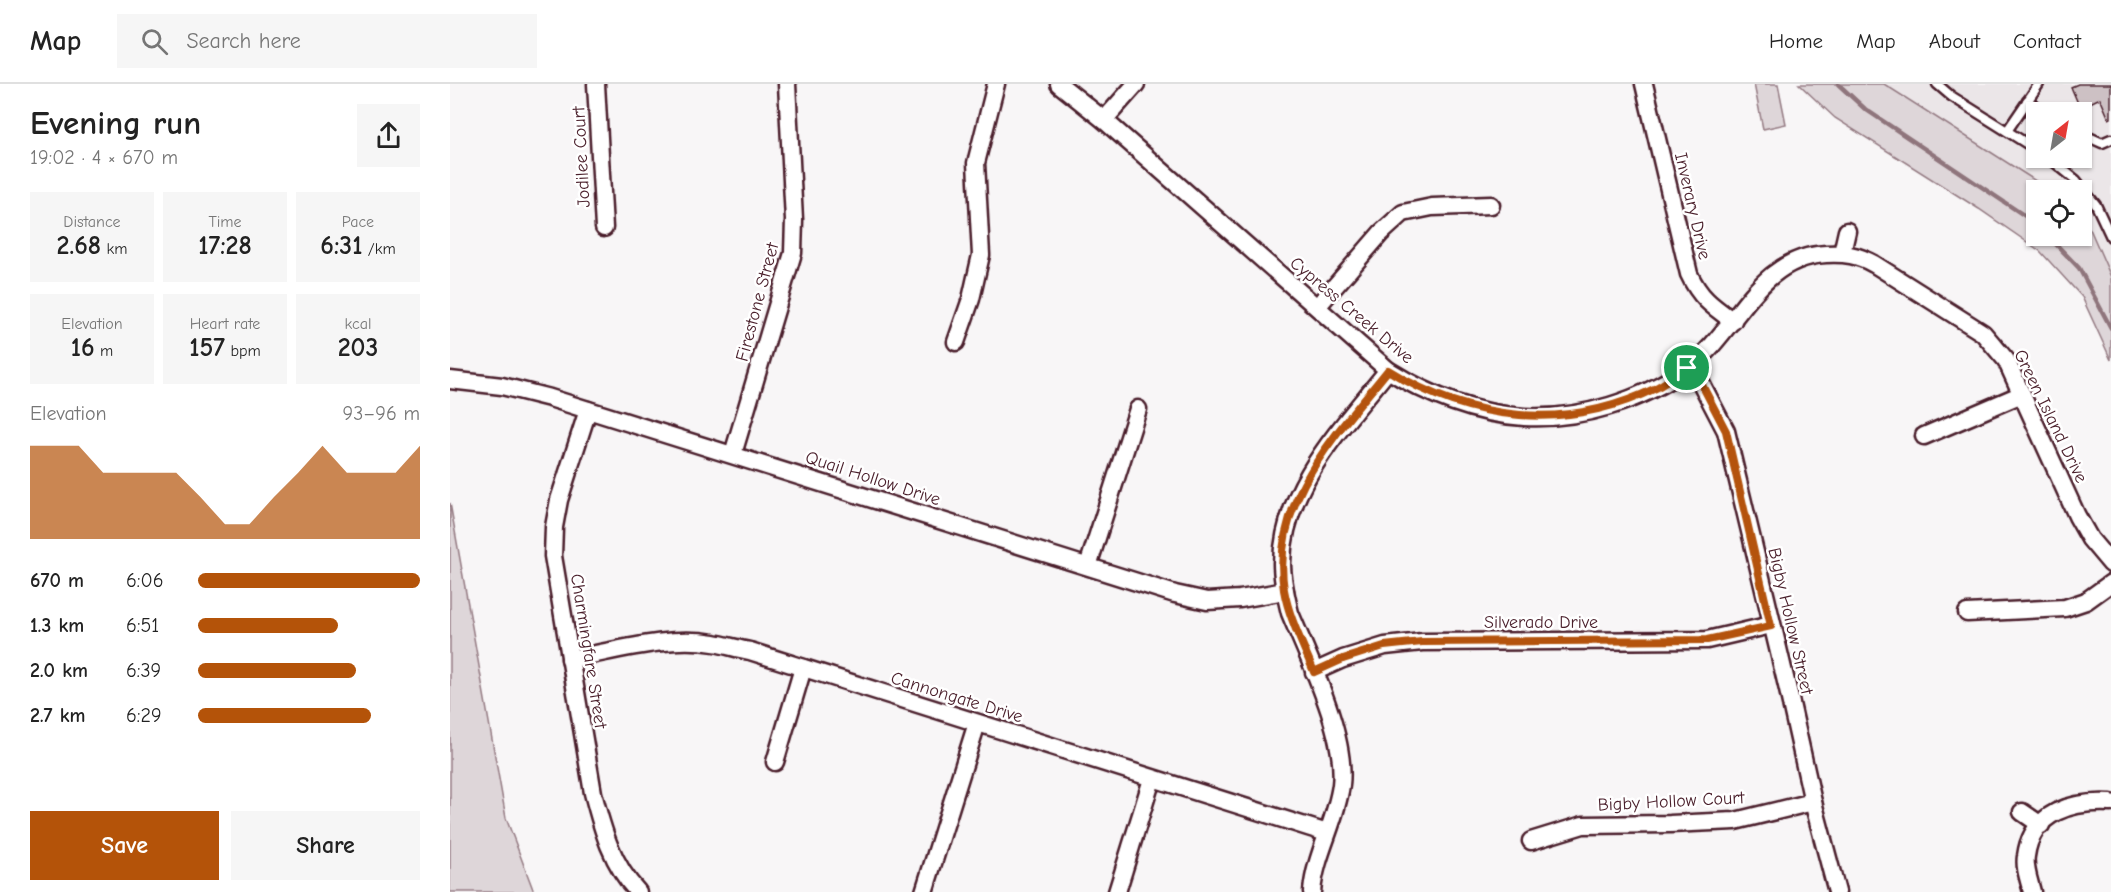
<!DOCTYPE html>
<html lang="en">
<head>
<meta charset="utf-8">
<style>
	:root { --surface:#fff; --page:#f6f6f6; --text:#222; --muted:#767676; --line:#e0e0e0; --accent:#b45309 }
	body { margin:0; font-family:"Comic Neue",sans-serif; background:var(--page); color:var(--text); height:100vh; display:flex; flex-direction:column; font-size:22px; white-space:nowrap }
	* { box-sizing:border-box; margin:0 }
	p { font-size:20px; color:var(--muted) }
	.icon { flex:none; width:33px; height:33px; fill:none; stroke:currentColor; stroke-width:2; stroke-linecap:round; stroke-linejoin:round }
	.map { position:relative; flex:1; overflow:hidden }
	.panel { display:flex; flex-direction:column; background:var(--surface); width:450px }
	.panel>* { flex:none }
	.needle { width:39px; rotate:31deg }
	.buttons { position:absolute; left:1576px; top:18px; display:grid; gap:12px }
	.buttons a { display:grid; place-items:center; width:66px; height:66px; border-radius:0px; background:var(--surface); box-shadow:0 2px 4px #0004; font-size:30px }
	.pin { position:absolute; display:grid; place-items:center; width:51px; height:51px; color:#fff; margin:-26px; border:3px solid #fff; border-radius:50%; box-shadow:0 2px 6px #0007 }
	.round { display:grid; place-items:center; flex:none; width:63px; height:63px; border-radius:0px; background:var(--page) }
	.overview { display:flex; align-items:center; justify-content:space-between; height:102px; padding:0 30px }
	h1 { font-size:33px; font-weight:800; line-height:45px }
	.stats { display:grid; grid-template-columns:repeat(3,1fr); gap:9px; height:102px; padding:6px 30px }
	.stats div { display:grid; align-content:center; border-radius:0px; background:var(--page); text-align:center }
	.stats b { font-size:26px; font-weight:800 }
	.stats small { font-size:16px; font-weight:400 }
	.stats p { font-size:16px }
	.chart { height:168px; padding:12px 30px }
	.chart p { display:flex; justify-content:space-between }
	.chart svg { width:100%; height:108px; margin-top:6px; fill:var(--accent); opacity:.7 }
	.button { display:flex; gap:12px; margin-top:auto; padding:12px 30px }
	.button a { flex:1; height:69px; border-radius:0px; background:var(--accent); color:#fff; font-size:24px; font-weight:800; line-height:69px; text-align:center }
	.button a+a { background:var(--page); color:var(--text) }
	ul { padding:0 30px; list-style:none; font-size:20px }
	li { display:grid; grid-template-columns:96px 72px 1fr; align-items:center; height:45px }
	li i { height:15px; border-radius:8px; background:var(--accent) }
	header { display:flex; align-items:center; gap:36px; box-sizing:border-box; height:84px; padding:0 30px; background:var(--surface); border-bottom:2px solid var(--line) }
	header strong { font-size:28px }
	nav { display:flex; gap:33px; margin-inline-start:auto; font-size:21px }
	.search { width:420px; height:54px; background:var(--page); display:flex; align-items:center; gap:15px; box-sizing:border-box; padding:0 21px; border-radius:0px; color:var(--muted); font-size:22px }
	main { display:flex; flex:1; min-height:0 }
	.map>svg:first-child { display:block }
	.built { fill:#ebe6e8; fill-rule:evenodd }
	.green { fill:#ded6d9; stroke:#947a82; stroke-width:1.5 }
	.lines { fill:none; stroke-linecap:round; stroke-linejoin:round }
	.stream { stroke:#8f747b; stroke-width:4.5 }
	.building { fill:#cdc1c4; stroke:#4a1f2b; stroke-width:1.5 }
	.service-casing { stroke:#4a1f2b; stroke-width:13 }
	.minor-casing { stroke:#4a1f2b; stroke-width:21 }
	.service { stroke:#fff; stroke-width:8 }
	.minor { stroke:#fff; stroke-width:16 }
	.route-casing { stroke:#fff; stroke-width:12 }
	.route { stroke:#b45309; stroke-width:8 }
	.labels { text-anchor:middle; stroke-width:5; stroke-linejoin:round; paint-order:stroke }
	.street-label { font-size:18px; fill:#4a1f2b; stroke:#fff }
</style>
</head>
<body>
<header>
<strong>Map</strong>
<div class="search"><svg class="icon" aria-label="search" viewBox="0 0 24 24"><circle cx="10" cy="10" r="6"/><path d="M15 15l6 6"/></svg>Search here</div>
<nav><a>Home</a><a>Map</a><a>About</a><a>Contact</a></nav>
</header>
<main>
<section class="panel">
<div class="overview"><div><h1>Evening run</h1><p>19:02 · 4 × 670 m</p></div><a class="round"><svg class="icon" aria-label="share" viewBox="0 0 24 24"><path d="M12 15V3M7 8l5-5 5 5M5 13v7h14v-7"/></svg></a></div>
<div class="stats">
<div><p>Distance</p><b>2.68<small> km</small></b></div>
<div><p>Time</p><b>17:28</b></div>
<div><p>Pace</p><b>6:31<small> /km</small></b></div>
</div>
<div class="stats">
<div><p>Elevation</p><b>16<small> m</small></b></div>
<div><p>Heart rate</p><b>157<small> bpm</small></b></div>
<div><p>kcal</p><b>203</b></div>
</div>
<div class="chart"><p><span>Elevation</span>93–96 m</p>
<svg viewBox="0 0 160 44" preserveAspectRatio="none"><path d="M0 44V6L10 6L20 6L30 17L40 17L50 17L60 17L70 27L80 38L90 38L100 27L110 17L120 6L130 17L140 17L150 17L160 6V44z"/></svg>
</div>
<ul>
<li><b>670 m</b>6:06<i style="width:100%"></i></li>
<li><b>1.3 km</b>6:51<i style="width:63%"></i></li>
<li><b>2.0 km</b>6:39<i style="width:71%"></i></li>
<li><b>2.7 km</b>6:29<i style="width:78%"></i></li>
</ul>
<div class="button"><a>Save</a><a>Share</a></div>
</section>
<div class="map">
<svg width="1661" height="808" viewBox="0 0 1661 808">
	<rect width="100%" height="100%" fill="#f8f6f7"/>
	<filter id="ink" filterUnits="userSpaceOnUse"><feTurbulence type="fractalNoise" baseFrequency=".0167" numOctaves="2"/><feDisplacementMap in="SourceGraphic" scale="12" xChannelSelector="R" yChannelSelector="G"/><feConvolveMatrix kernelMatrix="1 2 1 2 8 2 1 2 1" color-interpolation-filters="sRGB"/></filter>
	<g filter="url(#ink)">
		<path class="built" d="M1434 0H1661V193L1640 145 1632 137V106H1600ZM1587 28H1632V74H1587Z"/>
		<g class="green">
			<polygon points="1304,0 1328,0 1336,40 1313,45"/>
			<polygon points="1349,0 1434,0 1600,106 1587,106 1587,152 1632,152 1632,137 1640,145 1661,193 1661,276 1632,213 1590,167 1529,125 1385,34"/>
			<polygon points="0,419 56,734 84,808 0,808"/>
		</g>
		<g class="lines">
			<g class="stream">
				<polyline points="1388,0 1415,25 1587,140"/>
				<polyline points="1598,152 1629,184 1661,244"/>
			</g>
		</g>
		<polygon class="building" points="1628,0 1661,0 1661,34 1659,35 1650,14 1630,24 1621,3"/>
		<g class="lines">
			<g class="service-casing">
				<g id="service">
					<polyline points="1487,0 1501,12 1587,66"/>
					<polyline points="1577,17 1597,28"/>
					<polyline points="1557,47 1589,0"/>
					<polyline points="1632,50 1652,59 1661,55"/>
					<polyline points="1599,74 1626,96 1646,121 1661,153"/>
				</g>
			</g>
			<g class="minor-casing">
				<g id="minor">
					<polyline points="146,0 154,144"/>
					<path d="M609 0 654 36 938 286C978 311 1026 330 1074 333 1130 336 1192 317 1237 284 1288 248 1305 174 1376 170 1395 169 1408 171 1424 180L1533 249 1556 276 1627 432 1640 455 1661 480"/>
					<path d="M1194 0 1239 190C1250 214 1262 222 1283 237"/>
					<polyline points="654,36 686,0"/>
					<polyline points="1392,169 1397,147"/>
					<polyline points="867,223 931,149 953,129 982,123 1041,121"/>
					<polyline points="506,258 521,215 531,171 526,79 546,0"/>
					<polyline points="1237,284 1251,299 1276,347 1338,606 1363,718 1387,808"/>
					<polyline points="0,296 52,302 100,314 725,510 757,517 790,515 835,507"/>
					<path d="M138 326 109 416 104 443 103 472 143 709C152 744 162 781 188 808"/>
					<polyline points="1474,352 1572,310"/>
					<polyline points="283,370 343,169 344,136 337,0"/>
					<polyline points="638,482 688,325"/>
					<polyline points="1517,529 1615,524 1636,517 1661,499"/>
					<path d="M120 575C166 567 217 551 264 559 276 561 288 565 300 567L877 749"/>
					<polyline points="864,588 893,575 935,562 972,558 1257,556 1321,541"/>
					<polyline points="325,678 353,584"/>
					<polyline points="1572,728 1591,741"/>
					<polyline points="1081,757 1133,741 1220,740 1285,737 1363,718"/>
					<polyline points="474,808 527,639"/>
					<polyline points="667,808 702,695"/>
					<path d="M862 808C865 771 886 738 891 701 897 652 859 575 840 529 836 513 832 496 832 479 833 402 893 343 938 286"/>
					<path d="M1582 808C1579 796 1574 784 1576 772 1582 727 1623 717 1661 719"/>
				</g>
			</g>
			<use href="#service" class="service"/>
			<use href="#minor" class="minor"/>
		</g>
	</g>
	<g class="lines" filter="url(#ink)">
		<g class="route-casing">
			<path id="route" d="M1237 284 1251 299 1276 347 1321 542 1257 556 972 558 934 562 893 575 864 588C853 561 839 534 834 506 820 416 887 350 938 286 1021 338 1117 348 1206 304 1217 298 1227 291 1237 284Z"/>
		</g>
		<use href="#route" class="route"/>
	</g>
	<g class="labels">
		<g class="street-label">
			<text transform="translate(131 73) rotate(-93)" y="6">Jodilee Court</text>
			<text transform="translate(1243 122) rotate(77)" y="6">Inverary Drive</text>
			<text transform="translate(307 218) rotate(-75)" y="6">Firestone Street</text>
			<text transform="translate(902 226) rotate(40)" y="6">Cypress Creek Drive</text>
			<text transform="translate(1601 332) rotate(64)" y="6">Green Island Drive</text>
			<text transform="translate(423 394) rotate(18)" y="6">Quail Hollow Drive</text>
			<text transform="translate(1341 537) rotate(77)" y="6">Bigby Hollow Street</text>
			<text x="1091" y="544">Silverado Drive</text>
			<text transform="translate(139 567) rotate(81)" y="6">Charmingfare Street</text>
			<text transform="translate(507 613) rotate(17)" y="6">Cannongate Drive</text>
			<text transform="translate(1221 717) rotate(-3)" y="6">Bigby Hollow Court</text>
		</g>
	</g>
</svg>
<div class="buttons">
<a><svg class="needle" viewBox="-14 -14 28 28"><path d="M0-13l5 13h-10z" fill="#e53935"/><path d="M0 13l5-13h-10z" fill="#767676"/></svg></a>
<a><svg class="icon" aria-label="locate" viewBox="0 0 24 24"><circle cx="12" cy="12" r="6"/><path d="M12 2v4M12 18v4M2 12h4M18 12h4"/></svg></a>
</div>
<div class="pin" style="left:1237px;top:284px;background:#1e9e55"><svg class="icon" aria-label="arrive" viewBox="0 0 24 24"><path d="M6 21V4h12l-3 4 3 4H6"/></svg></div>
</div>
</main>
</body>
</html>
